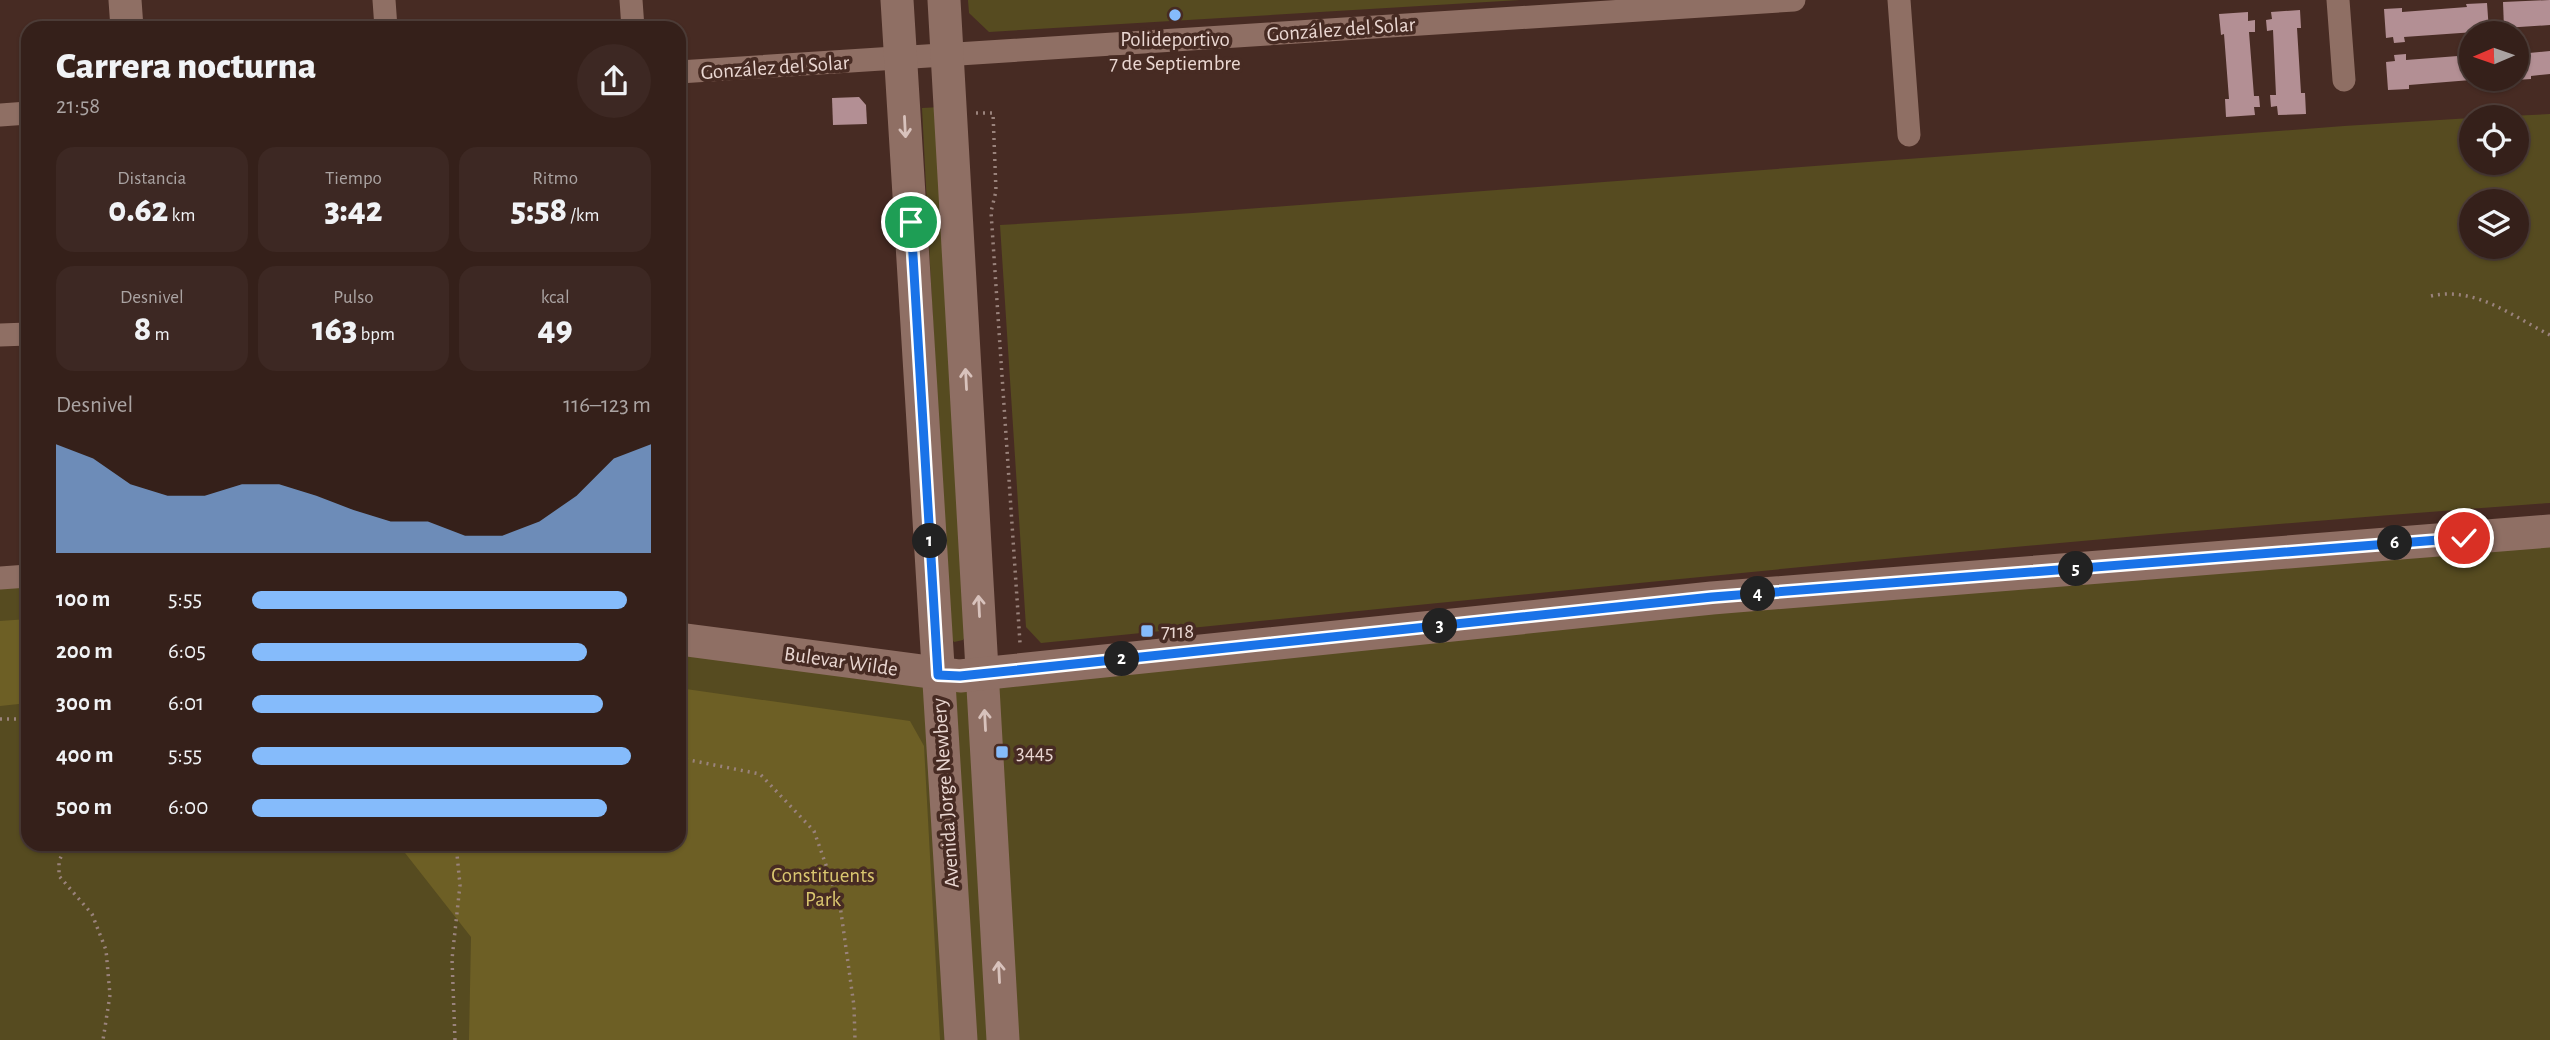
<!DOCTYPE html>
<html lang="es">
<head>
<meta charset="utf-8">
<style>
	:root { --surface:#35201a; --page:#3d2823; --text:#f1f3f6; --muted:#aaa3a2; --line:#4f3e39; --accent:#85bbfb }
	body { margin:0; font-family:"Alegreya Sans",sans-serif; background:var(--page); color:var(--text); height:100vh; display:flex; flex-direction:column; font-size:26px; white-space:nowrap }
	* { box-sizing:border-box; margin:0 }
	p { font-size:23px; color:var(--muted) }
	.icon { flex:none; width:38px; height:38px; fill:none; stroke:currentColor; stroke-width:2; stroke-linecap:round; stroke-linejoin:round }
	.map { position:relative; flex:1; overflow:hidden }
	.drawer { position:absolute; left:21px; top:21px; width:665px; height:830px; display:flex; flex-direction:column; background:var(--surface); border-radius:21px; box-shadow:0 2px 5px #0004,0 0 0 2px var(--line) }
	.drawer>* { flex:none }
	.needle { width:46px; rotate:268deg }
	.buttons { position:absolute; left:2459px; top:21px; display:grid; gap:14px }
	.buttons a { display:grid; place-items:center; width:70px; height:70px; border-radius:50%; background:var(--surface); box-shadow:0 2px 5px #0004,0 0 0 2px var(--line); font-size:35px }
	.pin { position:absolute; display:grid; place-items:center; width:60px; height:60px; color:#fff; margin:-30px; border:4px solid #fff; border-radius:50%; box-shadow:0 2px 7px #0007 }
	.km { position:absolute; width:35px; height:35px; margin:-18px; border-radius:50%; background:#222; color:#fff; font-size:19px; line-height:35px; text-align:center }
	.round { display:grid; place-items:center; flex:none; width:74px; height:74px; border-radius:37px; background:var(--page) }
	.headline { display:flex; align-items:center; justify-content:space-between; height:119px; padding:0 35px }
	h1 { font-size:38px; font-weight:800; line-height:52px }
	.figures { display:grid; grid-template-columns:repeat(3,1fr); gap:10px; height:119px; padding:7px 35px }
	.figures div { display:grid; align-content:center; border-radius:18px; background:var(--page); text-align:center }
	.figures b { font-size:35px; font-weight:800 }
	.figures small { font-size:19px; font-weight:400 }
	.figures p { font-size:19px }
	.chart { height:196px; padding:14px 35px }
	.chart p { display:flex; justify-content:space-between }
	.chart svg { width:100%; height:126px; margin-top:7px; fill:var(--accent); opacity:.7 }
	ul { padding:0 35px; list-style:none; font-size:23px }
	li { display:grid; grid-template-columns:112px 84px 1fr; align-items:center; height:52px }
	li i { height:18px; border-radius:9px; background:var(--accent) }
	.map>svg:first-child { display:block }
	.green { fill:#564b20; fill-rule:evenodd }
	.forest { fill:#6d5f25 }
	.building { fill:#b38f94 }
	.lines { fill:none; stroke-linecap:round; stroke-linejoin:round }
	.path { stroke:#9a837c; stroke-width:3.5; stroke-dasharray:2 5; stroke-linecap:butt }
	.street { stroke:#8f6f64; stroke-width:23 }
	.secondary { stroke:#8f6f64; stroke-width:33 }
	.oneway { stroke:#d8c2bc }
	.route-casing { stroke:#fff; stroke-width:14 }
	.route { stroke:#1a73e8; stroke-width:9 }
	.poi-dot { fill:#85bbfb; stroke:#472b23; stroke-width:2.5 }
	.labels { text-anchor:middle; stroke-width:7; stroke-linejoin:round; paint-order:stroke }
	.street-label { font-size:21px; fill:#ead7d2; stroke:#472b23 }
	.poi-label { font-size:21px; fill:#ead7d2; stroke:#472b23; text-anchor:start }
	.park-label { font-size:21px; fill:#dac66f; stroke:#472b23 }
</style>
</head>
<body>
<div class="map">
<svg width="2550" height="1040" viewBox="0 0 2550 1040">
	<rect width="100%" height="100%" fill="#472b23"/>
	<g class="green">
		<polygon points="968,0 1520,0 989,32 969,13"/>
		<polygon points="941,107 968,633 963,640 954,642 949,635 922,108"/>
		<path d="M2550 114V503C2046 539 1543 593 1041 643L1026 627 1000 225 1193 213 2344 126 2471 118V163H2516V117H2489ZM2471 201H2516V247H2471Z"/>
		<polygon points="2550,531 2550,1040 0,1040 0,578 28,576 28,844 679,844 679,639 938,675"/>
	</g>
	<g class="forest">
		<polygon points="28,619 28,703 0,706 0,621"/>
		<polygon points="679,688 910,721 924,746 940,1040 469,1040 471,937 398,844 679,844"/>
	</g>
	<g class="building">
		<polygon points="2550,0 2550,25 2504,28 2503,2"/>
		<polygon points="2487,3 2489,31 2404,37 2405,42 2394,43 2393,37 2386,38 2384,9 2402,8 2402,12 2467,7 2466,4"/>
		<polygon points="2300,10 2301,28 2297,28 2301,93 2305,93 2306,114 2278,115 2277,106 2271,107 2270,95 2276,95 2273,30 2267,31 2266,20 2272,19 2271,12"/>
		<polygon points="2248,12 2248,21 2255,20 2255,32 2249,32 2254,96 2259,96 2260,107 2254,107 2255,115 2226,117 2225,99 2229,99 2224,34 2221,35 2219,14"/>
		<polygon points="2529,46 2529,53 2550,51 2550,74 2531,76 2531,79 2516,80 2516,47"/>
		<polygon points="2406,54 2406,60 2471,55 2471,80 2409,85 2409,89 2388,90 2386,62 2395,61 2394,55"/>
		<polygon points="859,97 866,105 867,124 833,125 832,98"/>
	</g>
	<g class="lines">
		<g class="path">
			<polyline points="976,113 993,113 996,191 991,212 1020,643"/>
			<path d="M2431 296C2475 286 2512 316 2550 335"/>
			<polyline points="0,719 28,719"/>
			<polyline points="679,758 760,774 814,831 840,905 854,1006 855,1040"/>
			<polyline points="67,844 59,861 59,876 92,914 106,950 110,995 103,1040"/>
			<polyline points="455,1040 452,959 460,885 456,844"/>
		</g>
		<g class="street">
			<polyline points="384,0 386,28"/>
			<polyline points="631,0 633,28"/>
			<polyline points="1899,0 1909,135"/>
			<polyline points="2338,0 2344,80"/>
			<polyline points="679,72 1794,0"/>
			<polyline points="0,115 28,113"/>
			<polyline points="0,335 28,334"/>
			<polyline points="0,578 28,576"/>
		</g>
		<g class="secondary">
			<polyline points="125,0 127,28"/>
			<polyline points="897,0 961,1040"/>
			<polyline points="944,0 1003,1040"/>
			<polyline points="679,639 960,676 1712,598 2550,531"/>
		</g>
	</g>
	<defs><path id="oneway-shaft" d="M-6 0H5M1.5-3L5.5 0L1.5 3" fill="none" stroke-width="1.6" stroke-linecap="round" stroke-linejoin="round" transform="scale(1.75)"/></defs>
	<g class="oneway">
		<use href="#oneway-shaft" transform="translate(905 127) rotate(87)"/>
		<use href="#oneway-shaft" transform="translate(966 379) rotate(-93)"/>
		<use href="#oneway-shaft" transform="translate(979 606) rotate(-93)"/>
		<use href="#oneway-shaft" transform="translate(985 720) rotate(-93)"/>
		<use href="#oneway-shaft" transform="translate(999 972) rotate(-93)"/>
	</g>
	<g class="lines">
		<g class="route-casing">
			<polyline id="route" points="911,222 938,675 960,676 1712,597 2464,538"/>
		</g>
		<use href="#route" class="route"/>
	</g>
	<g class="poi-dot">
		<circle cx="1175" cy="15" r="7"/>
		<rect x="1140" y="624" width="14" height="14" rx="3.5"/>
		<rect x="995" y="745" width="14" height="14" rx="3.5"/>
	</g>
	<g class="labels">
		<g class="street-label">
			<text transform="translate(1341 29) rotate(-4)" y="7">González del Solar</text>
			<text transform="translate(775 67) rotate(-4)" y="7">González del Solar</text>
			<text transform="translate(841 661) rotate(8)" y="7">Bulevar Wilde</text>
			<text transform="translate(945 793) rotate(-94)" y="7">Avenida Jorge Newbery</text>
		</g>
		<g class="poi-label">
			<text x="1175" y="46" text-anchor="middle">Polideportivo<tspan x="1175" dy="24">7 de Septiembre</tspan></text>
			<text x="1161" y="638">7118</text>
			<text x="1016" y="759">3445</text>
		</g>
		<g class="park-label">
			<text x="823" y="882">Constituents<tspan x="823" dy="24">Park</tspan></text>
		</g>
	</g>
</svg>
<div class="buttons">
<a><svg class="needle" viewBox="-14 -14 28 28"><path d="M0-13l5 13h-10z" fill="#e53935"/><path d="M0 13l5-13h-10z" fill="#aaa3a2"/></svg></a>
<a><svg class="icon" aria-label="locate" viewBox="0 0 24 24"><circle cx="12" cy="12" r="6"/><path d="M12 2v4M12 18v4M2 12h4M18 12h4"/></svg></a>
<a><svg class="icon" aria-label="layers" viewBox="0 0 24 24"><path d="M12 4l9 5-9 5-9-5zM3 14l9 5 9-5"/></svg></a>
</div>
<div class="pin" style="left:911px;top:222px;background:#1e9e55"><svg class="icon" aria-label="arrive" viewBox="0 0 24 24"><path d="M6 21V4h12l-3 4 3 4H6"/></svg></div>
<div class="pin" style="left:2464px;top:538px;background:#d93025"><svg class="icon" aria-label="check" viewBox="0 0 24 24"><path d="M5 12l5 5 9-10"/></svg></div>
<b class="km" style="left:930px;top:541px">1</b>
<b class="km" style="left:1122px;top:659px">2</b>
<b class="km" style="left:1440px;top:626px">3</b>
<b class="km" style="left:1758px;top:594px">4</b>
<b class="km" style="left:2076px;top:569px">5</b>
<b class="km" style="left:2395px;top:543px">6</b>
<section class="drawer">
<div class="headline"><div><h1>Carrera nocturna</h1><p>21:58</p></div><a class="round"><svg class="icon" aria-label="share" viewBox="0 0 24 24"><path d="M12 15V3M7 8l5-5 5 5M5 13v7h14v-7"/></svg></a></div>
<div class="figures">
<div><p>Distancia</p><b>0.62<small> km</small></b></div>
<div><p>Tiempo</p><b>3:42</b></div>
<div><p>Ritmo</p><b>5:58<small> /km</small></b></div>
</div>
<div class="figures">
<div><p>Desnivel</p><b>8<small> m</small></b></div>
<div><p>Pulso</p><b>163<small> bpm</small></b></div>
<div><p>kcal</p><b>49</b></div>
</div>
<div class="chart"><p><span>Desnivel</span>116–123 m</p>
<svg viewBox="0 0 160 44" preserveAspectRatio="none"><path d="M0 44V6L10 11L20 20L30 24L40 24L50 20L60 20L70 24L80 29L90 33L100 33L110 38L120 38L130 33L140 24L150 11L160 6V44z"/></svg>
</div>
<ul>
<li><b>100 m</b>5:55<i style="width:94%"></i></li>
<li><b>200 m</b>6:05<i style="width:84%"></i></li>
<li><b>300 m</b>6:01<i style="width:88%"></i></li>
<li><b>400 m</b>5:55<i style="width:95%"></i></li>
<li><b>500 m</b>6:00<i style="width:89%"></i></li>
</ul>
</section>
</div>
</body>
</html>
